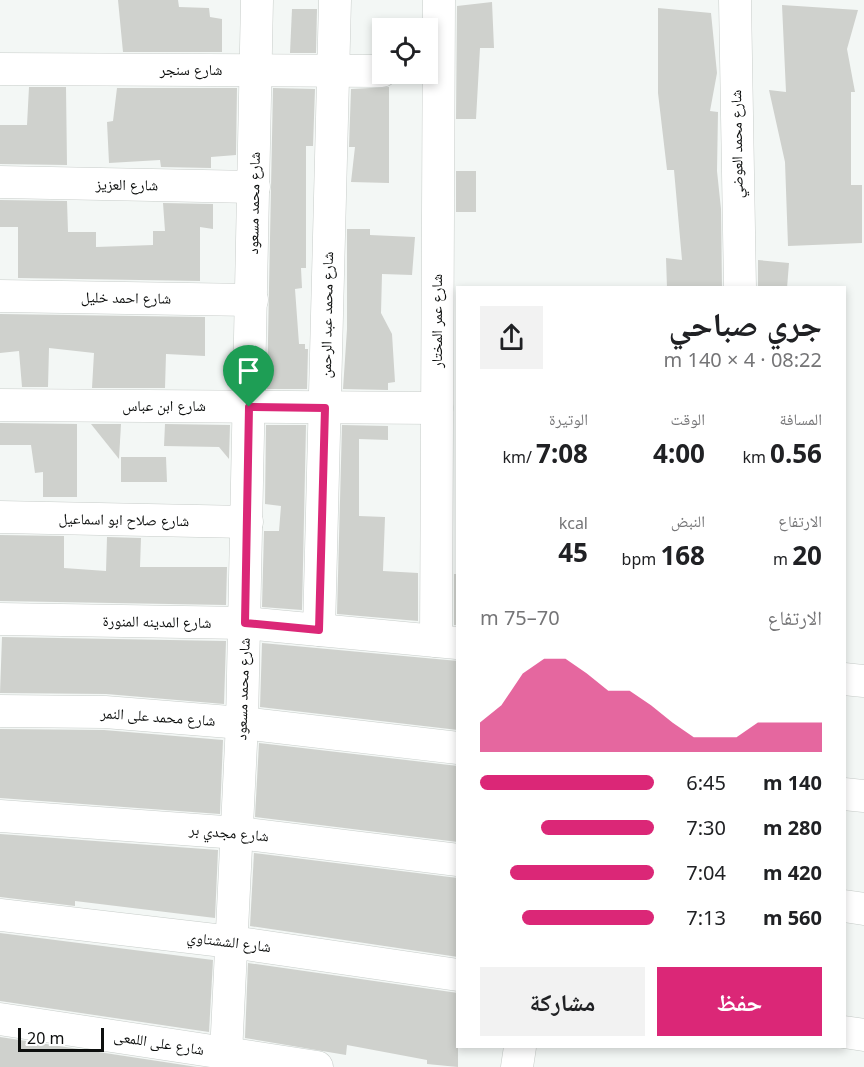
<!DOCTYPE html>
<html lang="ar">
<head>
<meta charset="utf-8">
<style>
	:root { --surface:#fff; --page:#f2f2f2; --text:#202124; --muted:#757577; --accent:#db2777 }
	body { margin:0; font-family:"Noto Sans","Noto Naskh Arabic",sans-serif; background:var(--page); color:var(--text); direction:rtl; height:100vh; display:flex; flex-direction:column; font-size:22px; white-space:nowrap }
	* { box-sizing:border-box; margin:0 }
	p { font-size:20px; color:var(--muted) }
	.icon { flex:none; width:33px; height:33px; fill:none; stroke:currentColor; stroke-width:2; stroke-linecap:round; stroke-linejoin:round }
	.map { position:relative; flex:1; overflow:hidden; direction:ltr }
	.details { position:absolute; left:456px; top:286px; width:390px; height:762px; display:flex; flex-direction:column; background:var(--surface); border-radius:0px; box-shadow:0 3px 9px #0003; direction:rtl }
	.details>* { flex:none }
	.buttons { position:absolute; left:372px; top:18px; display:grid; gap:12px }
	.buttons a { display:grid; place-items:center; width:66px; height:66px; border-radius:0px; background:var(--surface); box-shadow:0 3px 9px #0003; font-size:30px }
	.scale { position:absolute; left:18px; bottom:15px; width:86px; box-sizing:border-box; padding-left:6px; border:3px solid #0d0f0e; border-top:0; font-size:16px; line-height:21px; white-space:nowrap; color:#0d0f0e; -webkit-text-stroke:4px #fff; paint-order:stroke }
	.pin { position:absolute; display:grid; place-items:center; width:51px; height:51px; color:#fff; margin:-62px -26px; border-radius:50% 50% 50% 0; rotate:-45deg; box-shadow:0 0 6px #0007 }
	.pin .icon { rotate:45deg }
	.round { display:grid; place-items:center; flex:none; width:63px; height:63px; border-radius:0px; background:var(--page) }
	.headline { display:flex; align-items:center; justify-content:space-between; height:102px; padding:0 24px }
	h1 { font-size:33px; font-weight:700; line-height:45px }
	.stats { display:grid; grid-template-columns:repeat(3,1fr); gap:9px; height:102px; padding:6px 24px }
	.stats div { display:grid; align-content:center }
	.stats b { font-size:26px; font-weight:700 }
	.stats small { font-size:16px; font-weight:400 }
	.stats p { font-size:16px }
	.chart { height:168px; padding:12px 24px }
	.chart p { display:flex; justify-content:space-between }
	.chart svg { width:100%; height:108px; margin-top:6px; fill:var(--accent); opacity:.7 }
	.cta { display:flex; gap:12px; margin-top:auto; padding:12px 24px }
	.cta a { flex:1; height:69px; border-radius:0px; background:var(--accent); color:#fff; font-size:24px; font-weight:700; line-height:69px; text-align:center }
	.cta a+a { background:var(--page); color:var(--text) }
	ul { padding:0 24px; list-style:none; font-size:20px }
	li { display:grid; grid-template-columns:96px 72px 1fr; align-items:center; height:45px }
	li i { height:15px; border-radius:8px; background:var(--accent) }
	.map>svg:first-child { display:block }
	.building { fill:#cfd1cd }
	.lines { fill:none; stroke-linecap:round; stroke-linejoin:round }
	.minor-casing { stroke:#c8cdca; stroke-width:33 }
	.minor { stroke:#fff; stroke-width:32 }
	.route-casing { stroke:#fff; stroke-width:12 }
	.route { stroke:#db2777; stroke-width:8 }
	.labels { text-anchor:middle; stroke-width:6; stroke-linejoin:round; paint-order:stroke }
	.street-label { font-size:15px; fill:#0d0f0e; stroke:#fff }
</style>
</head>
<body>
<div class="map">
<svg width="864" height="1067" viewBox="0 0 864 1067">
	<rect width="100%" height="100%" fill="#f3f7f5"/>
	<g class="building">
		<polygon points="118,0 178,0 179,7 209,8 210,17 222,19 222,52 123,52"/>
		<polygon points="492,2 494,48 480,48 476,119 456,119 457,6"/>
		<polygon points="782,5 858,10 847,49 855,92 851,92 851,185 862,185 862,243 788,246 785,162 769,90 786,92"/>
		<polygon points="658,8 711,13 717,73 710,111 718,112 717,171 721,209 722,288 667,288 666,258 682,260 674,170 667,170 658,93"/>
		<polygon points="292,9 317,9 316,53 290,53"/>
		<polygon points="29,87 66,87 67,165 0,164 0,125 27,125"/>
		<polygon points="389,87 389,183 351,182 355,147 349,147 351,89"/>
		<polygon points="117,88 237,88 236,155 211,157 211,168 161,167 160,160 109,163 107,122 113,121"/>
		<polygon points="273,88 315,89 313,146 306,146 306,268 301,268 302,288 295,289 299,344 305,344 305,349 308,349 307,389 267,389"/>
		<rect x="456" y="171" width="20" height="41"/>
		<polygon points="0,200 67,201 68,232 96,232 96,247 153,245 153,231 165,231 163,203 213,204 213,229 200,227 200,281 18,278 18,227 0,227"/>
		<polygon points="347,229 370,229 370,235 415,237 412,275 382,274 381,313 392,334 395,382 388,383 388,390 343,389 347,329"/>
		<polygon points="758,260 789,263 787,288 758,288"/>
		<polygon points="0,314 205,317 205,356 166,354 165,388 92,388 94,353 49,348 48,387 22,387 19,351 0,353"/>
		<polygon points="0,423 77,424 77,497 43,497 43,472 35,473 31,445 0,445"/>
		<polygon points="91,424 121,424 119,459"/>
		<polygon points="165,424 230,425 229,459 219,447 164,446"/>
		<polygon points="266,425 306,425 302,610 262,607 264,531 279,531 281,506 265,504"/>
		<polygon points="342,425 388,426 388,440 359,439 359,516 385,517 383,571 418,573 418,621 337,614"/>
		<polygon points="121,457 166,457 167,482 121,482"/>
		<polygon points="0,535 64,536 64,568 106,571 107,537 141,538 140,567 227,567 226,605 0,601"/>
		<rect x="454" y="574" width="4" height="51"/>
		<polygon points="2,637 226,641 224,704 106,694 0,693"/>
		<polygon points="262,643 458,661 458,730 260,707"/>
		<polygon points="0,729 104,730 223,740 220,814 0,798"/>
		<polygon points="259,743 458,766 458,842 255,817"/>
		<polygon points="0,834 218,850 215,918 75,901 75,906 0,897"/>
		<polygon points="254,853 458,878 458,957 250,926"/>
		<polygon points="0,933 213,960 209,1032 0,1001"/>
		<polygon points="248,963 458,993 458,1067 427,1064 427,1060 347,1045 346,1055 245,1038"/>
		<polygon points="0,1037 197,1067 0,1067"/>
	</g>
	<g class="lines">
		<g class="minor-casing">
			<g id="minor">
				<polyline points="735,0 740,288"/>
				<polyline points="0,69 382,71"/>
				<polyline points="0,182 254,187"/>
				<polyline points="0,296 252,300"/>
				<polyline points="0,405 437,408"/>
				<polyline points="0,517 247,522"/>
				<polyline points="0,619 245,623 457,643"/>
				<polyline points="319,630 335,0"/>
				<polyline points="436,641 439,0"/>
				<polyline points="844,679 864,681"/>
				<polyline points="0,711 105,712 242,723 458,748"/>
				<polyline points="844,794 864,796"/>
				<polyline points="0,816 238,833 458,860"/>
				<polyline points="844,906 864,909"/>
				<polyline points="0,915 232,942 458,975"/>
				<polyline points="0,1019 317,1067"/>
				<polyline points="844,1032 864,1035"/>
				<polyline points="226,1054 242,723 257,0"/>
				<polyline points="517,1067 520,1047"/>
			</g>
		</g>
		<use href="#minor" class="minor"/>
	</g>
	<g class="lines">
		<g class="route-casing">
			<polygon id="route" points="249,407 325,408 319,630 245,623"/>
		</g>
		<use href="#route" class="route"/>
	</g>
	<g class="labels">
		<g class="street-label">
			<text x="191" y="75">شارع سنجر</text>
			<text transform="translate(737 144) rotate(-91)" y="5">شارع محمد العوضي</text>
			<text transform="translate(127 185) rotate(1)" y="5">شارع العزيز</text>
			<text transform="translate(254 203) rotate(-89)" y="5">شارع محمد مسعود</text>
			<text transform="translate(126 298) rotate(1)" y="5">شارع احمد خليل</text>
			<text transform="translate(327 315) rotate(-89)" y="5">شارع محمد عبد الرحمن</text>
			<text transform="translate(437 321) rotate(-90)" y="5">شارع عمر المختار</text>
			<text x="164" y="411">شارع ابن عباس</text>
			<text transform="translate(124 520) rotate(1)" y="5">شارع صلاح ابو اسماعيل</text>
			<text transform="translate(157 622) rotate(1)" y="5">شارع المدينه المنورة</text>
			<text transform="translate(243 689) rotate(-88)" y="5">شارع محمد مسعود</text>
			<text transform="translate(158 717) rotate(4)" y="5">شارع محمد على النمر</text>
			<text transform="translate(229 833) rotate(5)" y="5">شارع مجدي بر</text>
			<text transform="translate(229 942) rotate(7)" y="5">شارع الششتاوي</text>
			<text transform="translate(159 1043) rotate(9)" y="5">شارع على اللمعى</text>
		</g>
	</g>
</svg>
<div class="buttons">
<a><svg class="icon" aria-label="locate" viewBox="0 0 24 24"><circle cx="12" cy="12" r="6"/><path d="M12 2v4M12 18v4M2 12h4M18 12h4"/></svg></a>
</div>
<div class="scale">20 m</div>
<div class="pin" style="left:249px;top:407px;background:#1e9e55"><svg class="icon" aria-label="arrive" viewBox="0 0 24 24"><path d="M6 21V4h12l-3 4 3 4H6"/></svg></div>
<section class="details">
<div class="headline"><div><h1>جري صباحي</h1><p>08:22 · 4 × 140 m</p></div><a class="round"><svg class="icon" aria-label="share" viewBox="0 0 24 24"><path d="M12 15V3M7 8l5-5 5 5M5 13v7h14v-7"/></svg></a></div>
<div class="stats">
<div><p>المسافة</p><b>0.56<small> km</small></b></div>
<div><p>الوقت</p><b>4:00</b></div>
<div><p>الوتيرة</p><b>7:08<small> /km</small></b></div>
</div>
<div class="stats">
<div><p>الارتفاع</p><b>20<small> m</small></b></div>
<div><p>النبض</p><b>168<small> bpm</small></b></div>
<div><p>kcal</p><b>45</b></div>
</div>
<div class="chart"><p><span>الارتفاع</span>70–75 m</p>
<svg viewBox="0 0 160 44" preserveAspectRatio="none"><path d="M0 44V32L10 25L20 12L30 6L40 6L50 12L60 19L70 19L80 25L90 32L100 38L110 38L120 38L130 32L140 32L150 32L160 32V44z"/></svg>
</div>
<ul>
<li><b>140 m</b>6:45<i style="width:100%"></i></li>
<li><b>280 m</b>7:30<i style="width:65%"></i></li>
<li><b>420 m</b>7:04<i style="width:83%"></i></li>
<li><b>560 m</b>7:13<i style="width:76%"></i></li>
</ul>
<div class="cta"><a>حفظ</a><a>مشاركة</a></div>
</section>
</div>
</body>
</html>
